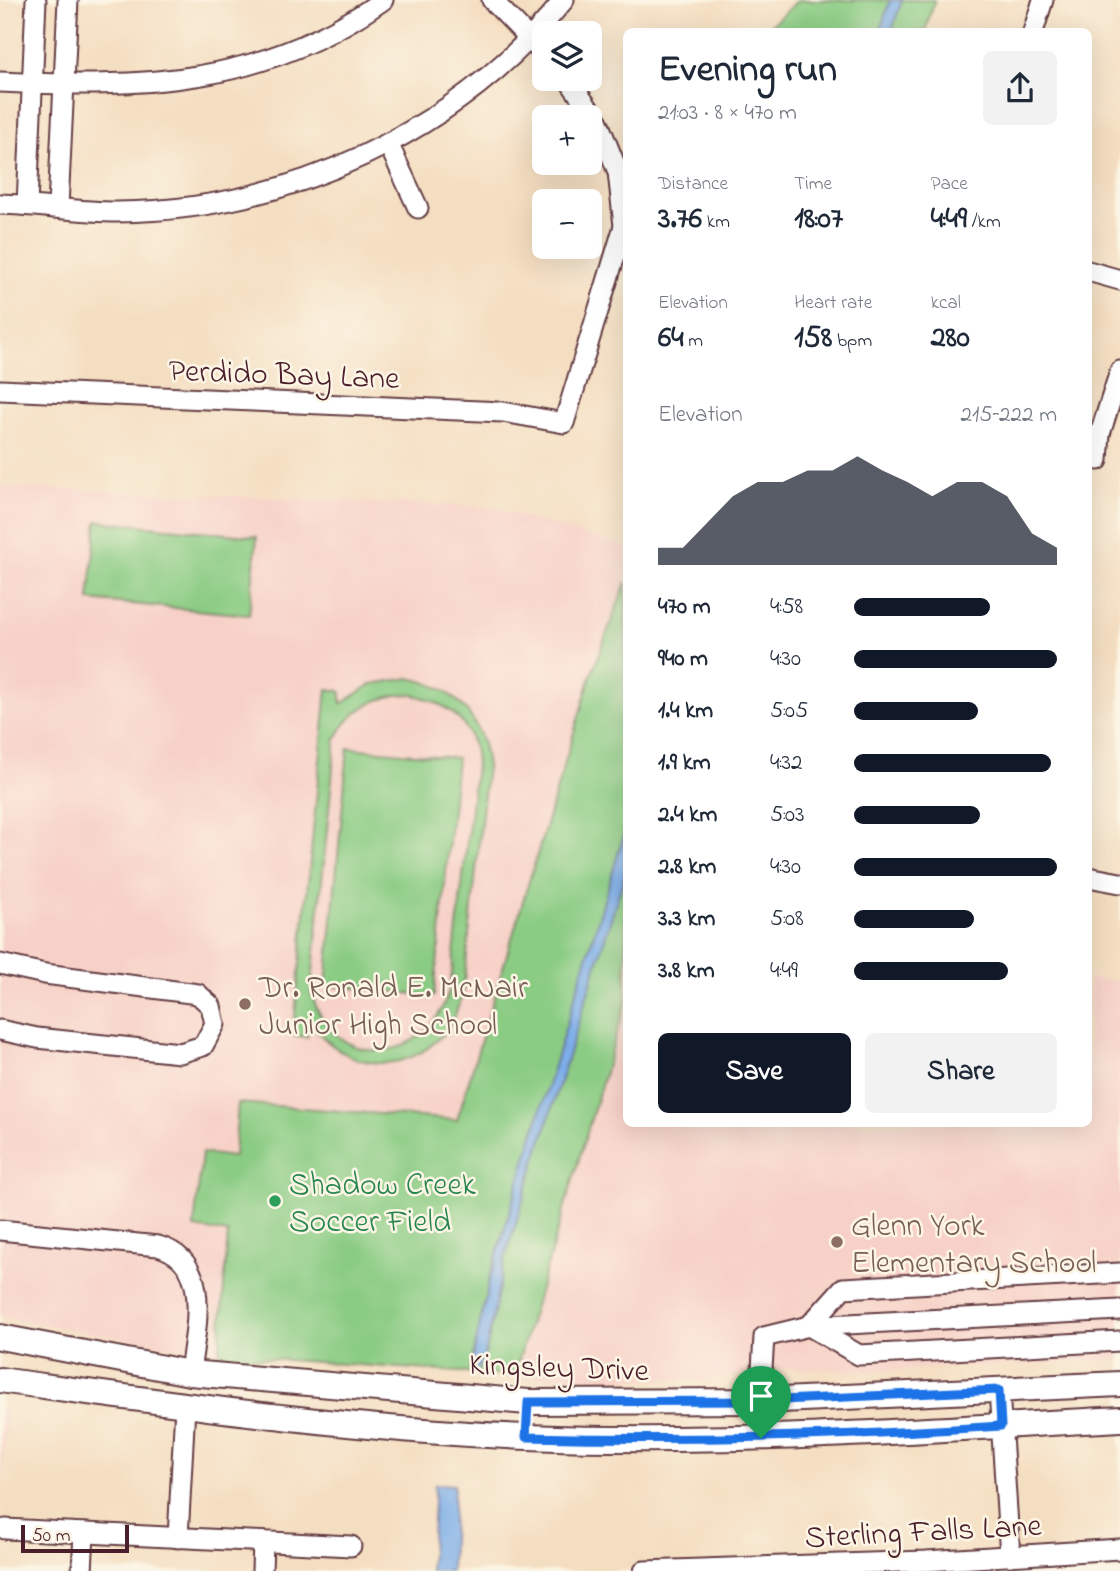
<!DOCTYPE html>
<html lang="en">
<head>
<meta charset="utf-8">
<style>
	:root { --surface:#fff; --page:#f2f2f3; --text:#1f2937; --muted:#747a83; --accent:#111827 }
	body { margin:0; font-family:"Indie Flower",sans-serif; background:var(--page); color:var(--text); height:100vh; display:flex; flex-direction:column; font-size:26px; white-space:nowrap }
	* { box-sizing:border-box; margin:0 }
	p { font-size:23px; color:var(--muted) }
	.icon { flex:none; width:38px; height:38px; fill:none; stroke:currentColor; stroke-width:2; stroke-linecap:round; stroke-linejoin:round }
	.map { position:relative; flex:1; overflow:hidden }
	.details { position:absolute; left:623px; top:28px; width:469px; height:1099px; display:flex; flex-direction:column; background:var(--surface); border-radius:10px; box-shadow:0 7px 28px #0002 }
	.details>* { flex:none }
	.tools { position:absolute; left:532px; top:21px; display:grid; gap:14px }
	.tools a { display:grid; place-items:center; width:70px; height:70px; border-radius:10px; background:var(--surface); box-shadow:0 7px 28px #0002; font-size:35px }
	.scale { position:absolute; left:21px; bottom:18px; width:108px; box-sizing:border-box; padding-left:7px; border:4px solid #4a1f2b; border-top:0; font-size:19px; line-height:24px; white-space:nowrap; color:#4a1f2b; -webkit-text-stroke:5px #fcf5e5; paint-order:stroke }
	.pin { position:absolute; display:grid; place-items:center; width:60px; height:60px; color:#fff; margin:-72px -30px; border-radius:50% 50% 50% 0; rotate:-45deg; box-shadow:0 0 7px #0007 }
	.pin .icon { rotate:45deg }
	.round { display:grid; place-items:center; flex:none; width:74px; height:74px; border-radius:10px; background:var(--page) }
	.summary { display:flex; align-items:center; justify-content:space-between; height:119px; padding:0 35px }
	h1 { font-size:38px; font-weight:700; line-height:52px }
	.stats { display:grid; grid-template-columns:repeat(3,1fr); gap:10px; height:119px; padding:7px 35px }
	.stats div { display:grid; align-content:center }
	.stats b { font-size:30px; font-weight:700 }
	.stats small { font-size:19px; font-weight:400 }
	.stats p { font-size:19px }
	.chart { height:196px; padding:14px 35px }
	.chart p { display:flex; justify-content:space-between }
	.chart svg { width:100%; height:126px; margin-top:7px; fill:var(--accent); opacity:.7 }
	.button { display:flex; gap:14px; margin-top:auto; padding:14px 35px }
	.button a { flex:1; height:80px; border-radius:10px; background:var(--accent); color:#fff; font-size:28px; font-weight:700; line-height:80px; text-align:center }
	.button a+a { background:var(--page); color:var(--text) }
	ul { padding:0 35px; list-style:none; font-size:23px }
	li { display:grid; grid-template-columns:112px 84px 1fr; align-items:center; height:52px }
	li i { height:18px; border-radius:9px; background:var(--accent) }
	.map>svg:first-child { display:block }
	.built { fill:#f7d1c8 }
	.green { fill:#8bcc84; stroke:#6a7658; stroke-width:2; fill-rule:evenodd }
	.water { fill:#7daee8; stroke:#64668a; stroke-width:2 }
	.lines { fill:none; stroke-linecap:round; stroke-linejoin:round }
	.minor-casing { stroke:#643c42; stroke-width:23 }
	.major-casing { stroke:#643c42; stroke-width:28 }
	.minor { stroke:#fff; stroke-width:19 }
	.major { stroke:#fff; stroke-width:24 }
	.route-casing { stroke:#fff; stroke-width:14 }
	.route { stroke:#1a73e8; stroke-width:9 }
	.education-dot { fill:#8d6e63; stroke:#fcf5e5; stroke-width:2.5 }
	.leisure-dot { fill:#2e9e5b; stroke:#fcf5e5; stroke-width:2.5 }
	.labels { text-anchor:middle; stroke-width:5; stroke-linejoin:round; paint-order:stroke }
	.street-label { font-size:32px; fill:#4a1f2b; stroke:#fcf5e5 }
	.education-label { font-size:32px; fill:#785e54; stroke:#fcf5e5; text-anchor:start }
	.leisure-label { font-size:32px; fill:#27864d; stroke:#fcf5e5; text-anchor:start }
</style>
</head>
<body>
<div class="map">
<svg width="1120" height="1571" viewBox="0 0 1120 1571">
	<rect width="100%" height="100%" fill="#fcf5e5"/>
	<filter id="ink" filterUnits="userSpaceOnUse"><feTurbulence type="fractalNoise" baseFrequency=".0143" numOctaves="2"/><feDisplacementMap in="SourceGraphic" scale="14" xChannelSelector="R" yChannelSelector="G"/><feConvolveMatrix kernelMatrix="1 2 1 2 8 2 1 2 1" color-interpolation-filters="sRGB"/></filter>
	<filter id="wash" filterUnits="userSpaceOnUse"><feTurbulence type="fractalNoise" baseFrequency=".00686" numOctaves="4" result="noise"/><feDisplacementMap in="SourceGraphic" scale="28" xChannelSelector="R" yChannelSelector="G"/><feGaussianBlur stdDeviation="1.57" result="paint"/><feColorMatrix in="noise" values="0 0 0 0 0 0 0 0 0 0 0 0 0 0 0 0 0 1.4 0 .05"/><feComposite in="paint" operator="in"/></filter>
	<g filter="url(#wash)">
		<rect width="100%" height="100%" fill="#f4dec1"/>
		<g class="built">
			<polygon points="0,486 492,507 626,547 626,588 591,676 457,1121 238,1103 219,1355 0,1317"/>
			<polygon points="1089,978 1120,981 1120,1360 873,1371 781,1368 704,1381 514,1376 626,1002 626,1124 1088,1124"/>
			<polygon points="0,1409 6,1409 0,1519"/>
		</g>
		<g class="green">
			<polygon points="798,0 935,0 925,31 764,32"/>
			<polygon points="97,521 257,537 249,615 89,600"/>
			<polygon points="626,582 626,1002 514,1376 219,1355 228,1233 194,1228 202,1153 234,1157 238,1103 457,1120 591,676"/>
			<path d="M409 678C456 687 482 718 487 766L463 993C458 1007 454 1022 444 1033 404 1079 342 1070 310 1021L307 1037 293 1035 327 689 341 691V704L372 684ZM409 694C448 702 475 723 476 765L450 988C427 1068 333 1073 311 992L336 738C350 710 378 695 409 694Z"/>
			<polygon points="348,748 457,758 434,996 326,985"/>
		</g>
		<g class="water">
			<polygon points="890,0 902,0 892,31 880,31"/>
			<polygon points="626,828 626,871 505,1258 486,1351 477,1373 470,1370 490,1277"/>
			<polygon points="435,1484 454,1485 451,1571 430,1571"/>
		</g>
	</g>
	<g filter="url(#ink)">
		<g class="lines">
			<g class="minor-casing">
				<g id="minor">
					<polyline points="492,0 544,54"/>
					<polyline points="1033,32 1043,0"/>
					<path d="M0 82C142 88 263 86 383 0"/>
					<polyline points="388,143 418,208"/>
					<path d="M0 204C39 205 78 212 117 212 288 211 456 132 564 0"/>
					<polyline points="27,205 36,0"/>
					<polyline points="58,207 68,0"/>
					<polyline points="1088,271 1120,280"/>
					<polyline points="0,390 503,412 564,423 624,226 618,172 598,122 568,79"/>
					<polyline points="1098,460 1100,434 1120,371"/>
					<polyline points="1088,877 1120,883"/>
					<polyline points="0,964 45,974 198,994 211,1006 215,1024 203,1046 180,1053 37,1038 0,1030"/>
					<path d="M0 1230 158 1246C214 1262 195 1329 190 1373"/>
					<polyline points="1120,1273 843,1288 809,1326 859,1355 1120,1341"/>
					<polyline points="999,1390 1010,1556"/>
					<polyline points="760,1401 764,1337 809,1326 1120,1310"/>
					<polyline points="5,1529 351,1546"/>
					<polyline points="178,1538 185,1406"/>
					<polyline points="82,1571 84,1533"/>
					<polyline points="262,1571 263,1542"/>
					<polyline points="644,1571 926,1561 1120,1549"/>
				</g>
			</g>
			<g class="major-casing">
				<g id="major">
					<polyline points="0,1337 190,1373 528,1402 760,1401 1120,1384"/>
					<path d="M0 1380C175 1404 351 1430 528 1437 726 1445 922 1430 1120 1419"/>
				</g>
			</g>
			<use href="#minor" class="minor"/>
			<use href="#major" class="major"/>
		</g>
	</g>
	<g class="lines" filter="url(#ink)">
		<g class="route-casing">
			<path id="route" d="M999 1390 1001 1426C843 1437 685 1441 526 1437L528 1402 760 1401Z"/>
		</g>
		<use href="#route" class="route"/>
	</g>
	<g class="education-dot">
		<circle cx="245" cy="1004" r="7"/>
		<circle cx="837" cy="1242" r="7"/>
	</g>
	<circle class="leisure-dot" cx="275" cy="1201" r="7"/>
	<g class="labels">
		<g class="street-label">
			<text transform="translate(284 373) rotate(2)" y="11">Perdido Bay Lane</text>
			<text transform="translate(559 1366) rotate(2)" y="11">Kingsley Drive</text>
			<text transform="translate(923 1530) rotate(-3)" y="11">Sterling Falls Lane</text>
		</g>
		<g class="education-label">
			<text x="259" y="997">Dr. Ronald E. McNair<tspan x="259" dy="37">Junior High School</tspan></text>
			<text x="851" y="1235">Glenn York<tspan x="851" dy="37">Elementary School</tspan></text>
		</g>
		<g class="leisure-label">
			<text x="289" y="1194">Shadow Creek<tspan x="289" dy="37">Soccer Field</tspan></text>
		</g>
	</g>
</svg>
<div class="tools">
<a><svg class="icon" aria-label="layers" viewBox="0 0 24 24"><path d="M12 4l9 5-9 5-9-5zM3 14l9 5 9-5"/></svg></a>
<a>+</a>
<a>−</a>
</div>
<div class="scale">50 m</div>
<div class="pin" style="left:761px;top:1438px;background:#1e9e55"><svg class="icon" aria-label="arrive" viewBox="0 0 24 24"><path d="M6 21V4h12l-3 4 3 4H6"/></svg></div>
<section class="details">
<div class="summary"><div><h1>Evening run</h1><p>21:03 · 8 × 470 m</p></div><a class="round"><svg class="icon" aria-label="share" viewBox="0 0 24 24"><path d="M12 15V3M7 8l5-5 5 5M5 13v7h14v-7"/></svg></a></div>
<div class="stats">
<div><p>Distance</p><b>3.76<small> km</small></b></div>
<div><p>Time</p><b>18:07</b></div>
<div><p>Pace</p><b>4:49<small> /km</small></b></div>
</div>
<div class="stats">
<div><p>Elevation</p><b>64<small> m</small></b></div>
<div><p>Heart rate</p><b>158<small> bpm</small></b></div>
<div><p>kcal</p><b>280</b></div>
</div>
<div class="chart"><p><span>Elevation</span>215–222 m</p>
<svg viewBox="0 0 160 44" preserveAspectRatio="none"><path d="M0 44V38L10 38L20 29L30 20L40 15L50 15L60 11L70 11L80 6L90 11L100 15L110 20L120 15L130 15L140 20L150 33L160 38V44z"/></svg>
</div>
<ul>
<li><b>470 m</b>4:58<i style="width:67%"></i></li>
<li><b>940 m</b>4:30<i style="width:100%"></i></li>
<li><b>1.4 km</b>5:05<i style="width:61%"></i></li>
<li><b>1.9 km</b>4:32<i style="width:97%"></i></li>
<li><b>2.4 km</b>5:03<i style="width:62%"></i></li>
<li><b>2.8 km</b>4:30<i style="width:100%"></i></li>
<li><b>3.3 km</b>5:08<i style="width:59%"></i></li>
<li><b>3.8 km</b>4:49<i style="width:76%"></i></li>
</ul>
<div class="button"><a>Save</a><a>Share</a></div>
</section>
</div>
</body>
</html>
